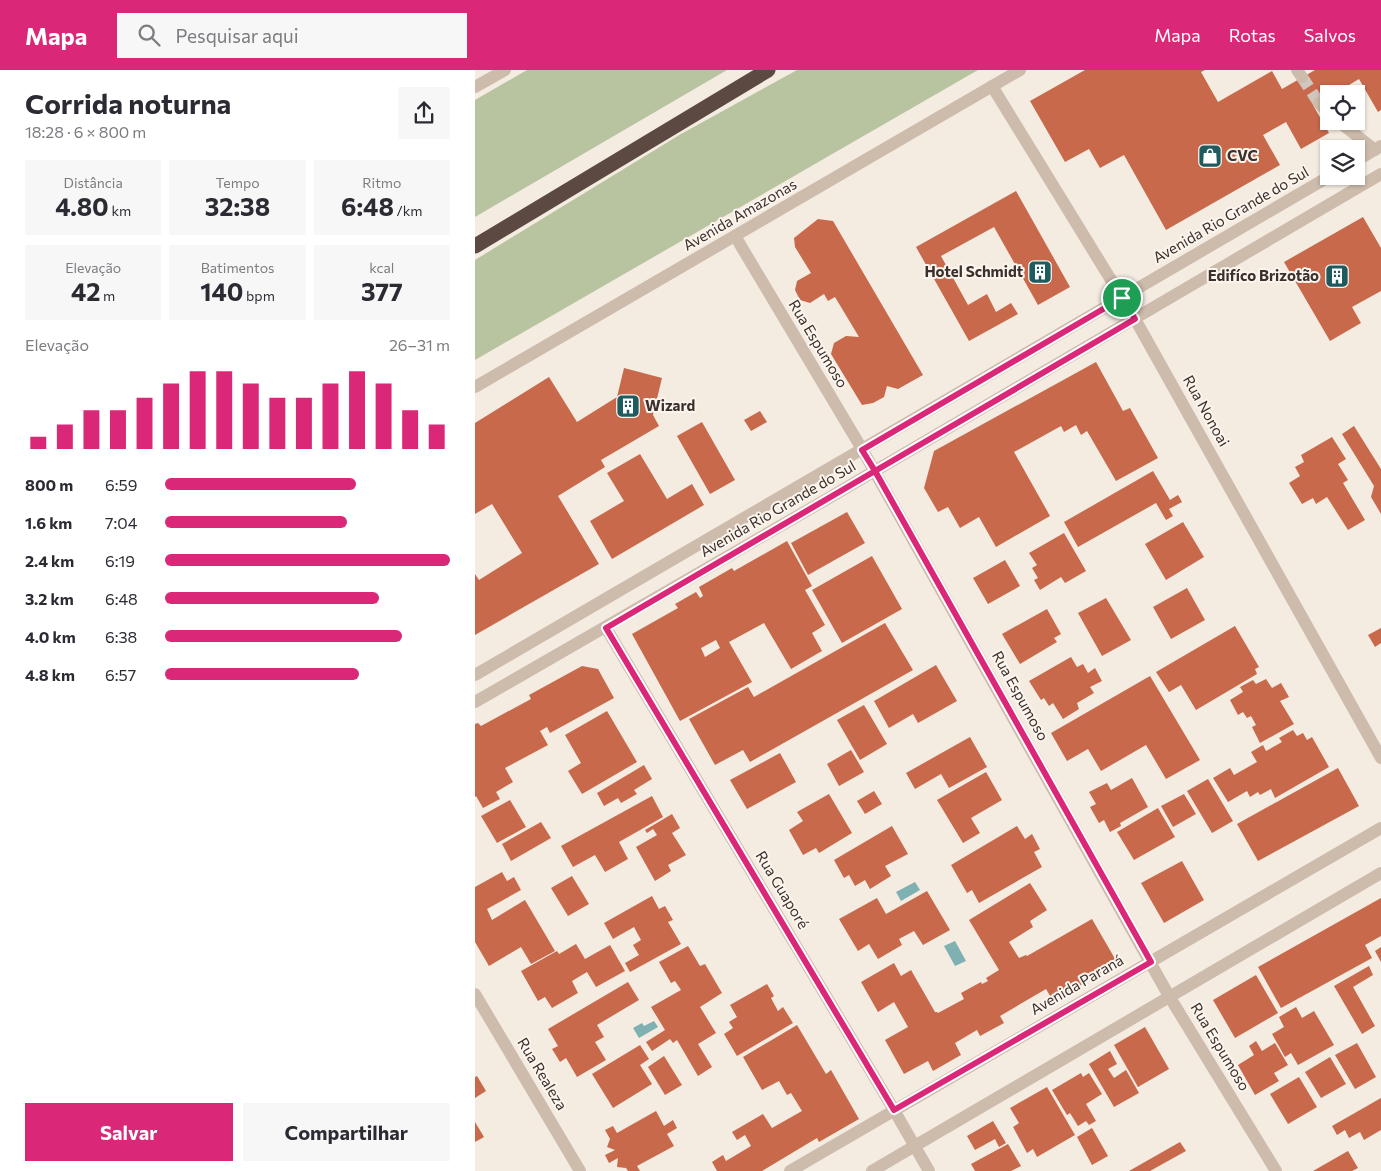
<!DOCTYPE html>
<html lang="pt">
<head>
<meta charset="utf-8">
<style>
	:root { --surface:#fff; --page:#f7f7f7; --text:#2b2b33; --muted:#7c7c81; --accent:#db2777 }
	body { margin:0; font-family:Commissioner,sans-serif; background:var(--page); color:var(--text); height:100vh; display:flex; flex-direction:column; font-size:19px; white-space:nowrap }
	* { box-sizing:border-box; margin:0 }
	p { font-size:16px; color:var(--muted) }
	.icon { flex:none; width:28px; height:28px; fill:none; stroke:currentColor; stroke-width:2; stroke-linecap:round; stroke-linejoin:round }
	.map { position:relative; flex:1; overflow:hidden }
	.details { display:flex; flex-direction:column; background:var(--surface); width:475px }
	.details>* { flex:none }
	.tools { position:absolute; left:845px; top:15px; display:grid; gap:10px }
	.tools a { display:grid; place-items:center; width:45px; height:45px; border-radius:0px; background:var(--surface); box-shadow:0 1px 4px #0004; font-size:25px }
	.pin { position:absolute; display:grid; place-items:center; width:42px; height:42px; color:#fff; margin:-21px; border:2px solid #fff; border-radius:50%; box-shadow:0 1px 5px #0007 }
	.round { display:grid; place-items:center; flex:none; width:52px; height:52px; border-radius:0px; background:var(--page) }
	.overview { display:flex; align-items:center; justify-content:space-between; height:85px; padding:0 25px }
	h1 { font-size:28px; font-weight:700; line-height:38px }
	.metrics { display:grid; grid-template-columns:repeat(3,1fr); gap:8px; height:85px; padding:5px 25px }
	.metrics div { display:grid; align-content:center; border-radius:0px; background:var(--page); text-align:center }
	.metrics b { font-size:25px; font-weight:700 }
	.metrics small { font-size:14px; font-weight:400 }
	.metrics p { font-size:14px }
	.chart { height:140px; padding:10px 25px }
	.chart p { display:flex; justify-content:space-between }
	.chart svg { width:100%; height:90px; margin-top:5px; stroke:var(--accent); stroke-width:6 }
	.action { display:flex; gap:10px; margin-top:auto; padding:10px 25px }
	.action a { flex:1; height:58px; border-radius:0px; background:var(--accent); color:#fff; font-size:20px; font-weight:700; line-height:58px; text-align:center }
	.action a+a { background:var(--page); color:var(--text) }
	ul { padding:0 25px; list-style:none; font-size:16px }
	li { display:grid; grid-template-columns:80px 60px 1fr; align-items:center; height:38px }
	li i { height:12px; border-radius:6px; background:var(--accent) }
	header { display:flex; align-items:center; gap:30px; box-sizing:border-box; height:70px; padding:0 25px; background:var(--accent); color:#fff }
	header strong { font-size:24px }
	nav { display:flex; gap:28px; margin-inline-start:auto; font-size:18px }
	.search { width:350px; height:45px; background:var(--page); display:flex; align-items:center; gap:12px; box-sizing:border-box; padding:0 18px; border-radius:0px; color:var(--muted); font-size:19px }
	main { display:flex; flex:1; min-height:0 }
	.map>svg:first-child { display:block }
	.green { fill:#b8c4a0 }
	.water { fill:#7fb0b2 }
	.building { fill:#c8694b; fill-rule:evenodd }
	.lines { fill:none; stroke-linecap:round; stroke-linejoin:round }
	.minor-tunnel { stroke:#cfc6bd; stroke-width:12; stroke-dasharray:12 6; stroke-linecap:butt }
	.minor { stroke:#cdbbac; stroke-width:12 }
	.highway { stroke:#5c4a42; stroke-width:15 }
	.route-casing { stroke:#fff; stroke-width:10 }
	.route { stroke:#db2777; stroke-width:6 }
	.labels { text-anchor:middle; stroke-width:4; stroke-linejoin:round; paint-order:stroke }
	.poi-label { font-size:15px; font-weight:bold; fill:#3b302b; stroke:#fbf5ee; text-anchor:start }
	.street-label { font-size:15px; fill:#3b302b; stroke:#fbf5ee }
</style>
</head>
<body>
<header>
<strong>Mapa</strong>
<div class="search"><svg class="icon" aria-label="search" viewBox="0 0 24 24"><circle cx="10" cy="10" r="6"/><path d="M15 15l6 6"/></svg>Pesquisar aqui</div>
<nav><a>Mapa</a><a>Rotas</a><a>Salvos</a></nav>
</header>
<main>
<section class="details">
<div class="overview"><div><h1>Corrida noturna</h1><p>18:28 · 6 × 800 m</p></div><a class="round"><svg class="icon" aria-label="share" viewBox="0 0 24 24"><path d="M12 15V3M7 8l5-5 5 5M5 13v7h14v-7"/></svg></a></div>
<div class="metrics">
<div><p>Distância</p><b>4.80<small> km</small></b></div>
<div><p>Tempo</p><b>32:38</b></div>
<div><p>Ritmo</p><b>6:48<small> /km</small></b></div>
</div>
<div class="metrics">
<div><p>Elevação</p><b>42<small> m</small></b></div>
<div><p>Batimentos</p><b>140<small> bpm</small></b></div>
<div><p>kcal</p><b>377</b></div>
</div>
<div class="chart"><p><span>Elevação</span>26–31 m</p>
<svg viewBox="0 0 160 44" preserveAspectRatio="none"><path d="M5 44V38M15 44V32M25 44V25M35 44V25M45 44V19M55 44V12M65 44V6M75 44V6M85 44V12M95 44V19M105 44V19M115 44V12M125 44V6M135 44V12M145 44V25M155 44V32"/></svg>
</div>
<ul>
<li><b>800 m</b>6:59<i style="width:67%"></i></li>
<li><b>1.6 km</b>7:04<i style="width:64%"></i></li>
<li><b>2.4 km</b>6:19<i style="width:100%"></i></li>
<li><b>3.2 km</b>6:48<i style="width:75%"></i></li>
<li><b>4.0 km</b>6:38<i style="width:83%"></i></li>
<li><b>4.8 km</b>6:57<i style="width:68%"></i></li>
</ul>
<div class="action"><a>Salvar</a><a>Compartilhar</a></div>
</section>
<div class="map">
<svg width="906" height="1101" viewBox="0 0 906 1101">
	<rect width="100%" height="100%" fill="#f4ebe1"/>
	<g class="green">
		<polygon points="52,0 252,0 0,147 0,30"/>
		<polygon points="322,0 503,0 0,290 0,190 206,64"/>
	</g>
	<g class="water">
		<polygon points="440,812 445,820 426,831 421,822"/>
		<polygon points="480,871 491,891 480,896 469,876"/>
		<polygon points="179,951 183,957 164,968 158,958 167,953 169,956"/>
	</g>
	<g class="building">
		<polygon points="610,0 730,0 726,2 743,32 797,1 807,19 840,0 906,0 906,40 903,42 884,9 859,24 854,24 854,27 838,35 854,63 826,79 811,52 788,65 805,95 691,160 649,85 625,98 614,79 590,92 555,31"/>
		<polygon points="541,121 595,217 563,235 519,157 466,186 493,235 512,224 521,242 536,233 543,244 494,271 441,177"/>
		<polygon points="888,147 906,178 906,221 877,237 886,253 855,271 809,192"/>
		<polygon points="343,149 358,151 448,305 423,319 412,316 409,327 398,333 387,335 356,284 359,273 371,266 384,267 360,227 353,231 349,224 335,233 325,230 320,220 322,211 336,203 320,177 319,168"/>
		<polygon points="621,292 648,341 655,338 683,388 641,411 612,361 606,365 601,355 589,362 586,356 539,382 575,446 521,477 504,447 485,458 473,437 463,442 449,418 459,381"/>
		<polygon points="149,298 187,308 178,345 184,356 126,390 130,397 83,426 124,494 0,565 0,504 4,510 47,483 17,434 0,444 0,353 74,307 102,352 142,327"/>
		<polygon points="285,341 292,352 276,361 269,350"/>
		<polygon points="227,352 260,410 235,424 202,366"/>
		<polygon points="879,356 906,399 906,444 896,427 899,416 867,364"/>
		<polygon points="857,367 871,389 863,394 873,410 868,413 890,450 873,460 852,427 841,434 838,428 827,434 814,413 825,406 820,397 829,392 826,385"/>
		<polygon points="165,384 192,429 217,414 229,435 137,489 115,451 149,431 132,403"/>
		<polygon points="678,401 695,430 703,425 707,432 694,439 698,446 691,450 681,433 603,477 589,452"/>
		<polygon points="372,442 390,473 333,505 316,473"/>
		<polygon points="708,452 729,487 691,510 670,474"/>
		<polygon points="589,463 611,501 590,513 586,507 565,520 559,510 563,508 557,498 562,495 554,483"/>
		<path d="M312 471 337 516 330 520 350 555 337 563 347 581 316 599 289 553 254 572 277 612 205 651 157 564 203 538 200 534 221 522 225 528 228 526 224 517 257 498 259 501ZM241 570 245 578 230 587 226 578Z"/>
		<polygon points="397,486 427,539 367,573 337,520"/>
		<polygon points="530,490 545,516 513,534 498,508"/>
		<polygon points="712,518 730,550 696,569 678,537"/>
		<polygon points="631,528 656,570 627,586 603,543"/>
		<polygon points="572,539 586,564 579,568 582,572 545,594 527,564"/>
		<polygon points="410,553 438,600 275,692 268,680 240,695 214,649 273,617 279,627"/>
		<polygon points="760,556 784,597 780,599 782,604 721,640 706,615 694,622 681,602"/>
		<polygon points="906,558 906,573 900,577 893,565"/>
		<polygon points="596,587 602,597 608,594 613,603 620,598 627,611 615,617 619,623 602,633 604,639 588,649 578,633 574,636 569,628 566,630 554,611"/>
		<polygon points="461,595 482,631 443,653 438,644 414,658 399,631"/>
		<polygon points="107,596 123,599 139,628 75,663 72,657 65,661 73,675 30,698 38,712 21,722 25,729 8,738 1,726 0,727 0,654 3,653 6,656 56,629 54,625"/>
		<polygon points="675,606 725,690 691,709 671,675 626,701 613,679 592,691 576,663"/>
		<polygon points="791,609 797,618 806,613 814,627 805,631 819,654 785,673 777,657 781,655 776,646 772,648 768,642 763,645 755,630 768,622 765,617 778,610 781,614"/>
		<polygon points="389,635 412,674 385,690 362,650"/>
		<polygon points="132,641 162,692 107,724 93,701 106,693 90,665"/>
		<polygon points="818,660 822,666 828,663 832,670 837,667 854,697 800,728 796,719 785,725 783,722 775,727 772,721 753,732 738,708 755,698 759,705 782,692 776,682 788,675 791,681 807,672 804,668"/>
		<polygon points="495,667 512,697 474,718 466,704 440,719 431,703"/>
		<polygon points="376,680 389,702 364,716 352,694"/>
		<polygon points="305,683 321,712 272,739 255,710"/>
		<polygon points="169,695 177,709 159,720 162,724 146,733 143,728 129,736 122,723"/>
		<polygon points="863,698 884,736 783,791 762,754"/>
		<polygon points="511,702 527,730 496,748 505,763 488,773 462,730"/>
		<polygon points="657,708 673,737 645,753 646,756 635,762 629,750 624,753 615,737 621,734 614,722 632,713 636,720"/>
		<polygon points="733,709 758,751 737,763 712,721"/>
		<polygon points="399,721 407,734 390,744 382,731"/>
		<polygon points="354,724 377,763 344,783 341,778 328,785 314,760 328,751 322,742"/>
		<polygon points="709,724 721,744 698,757 686,736"/>
		<polygon points="177,726 188,747 144,772 153,789 130,802 120,785 98,797 86,776"/>
		<polygon points="35,730 51,757 22,773 6,746"/>
		<polygon points="683,738 700,767 659,790 642,762"/>
		<polygon points="197,744 205,758 197,763 211,785 193,795 196,801 180,811 161,777 182,765 178,759 172,763 170,760"/>
		<polygon points="66,752 76,768 36,791 27,774"/>
		<polygon points="417,756 433,784 410,796 416,806 395,819 390,810 380,816 374,805 369,808 359,790"/>
		<polygon points="542,756 550,769 557,764 565,779 559,782 567,797 504,833 497,820 492,823 476,795"/>
		<polygon points="707,791 729,830 689,853 666,813"/>
		<polygon points="27,802 32,811 39,807 46,820 12,839 17,850 50,830 80,881 56,894 46,877 14,896 0,872 0,817"/>
		<polygon points="97,806 114,834 93,846 76,818"/>
		<polygon points="555,813 572,840 555,851 558,857 534,872 544,888 551,885 552,886 617,849 643,894 578,931 571,919 525,946 529,953 505,966 502,960 480,973 486,985 458,1001 453,991 429,1004 410,970 433,957 419,932 403,942 386,912 419,893 426,906 436,900 460,942 462,942 463,943 489,929 486,923 506,912 507,914 513,911 511,908 524,900 494,850"/>
		<polygon points="452,821 475,860 448,875 439,861 424,869 427,875 403,889 394,874 383,881 364,849 402,828 411,844"/>
		<polygon points="177,826 184,839 190,836 198,850 193,852 206,874 155,902 150,893 164,885 158,875 166,870 159,857 138,869 129,853"/>
		<polygon points="906,828 906,866 890,875 897,888 806,938 783,897"/>
		<polygon points="101,874 110,889 135,875 150,901 121,917 112,902 97,911 103,923 77,938 70,927 63,931 46,901 82,881 84,884"/>
		<polygon points="213,876 225,896 230,894 247,923 225,937 241,963 223,974 237,997 223,1006 202,970 198,973 195,969 177,981 171,972 190,960 176,937 206,920 200,911 196,913 184,892"/>
		<polygon points="906,877 906,892 900,881"/>
		<polygon points="894,896 898,905 878,917 900,956 887,964 859,916"/>
		<polygon points="781,905 803,943 760,968 738,930"/>
		<polygon points="153,912 164,930 122,955 129,967 120,972 131,990 102,1007 91,988 85,992 77,979 83,976 73,959"/>
		<polygon points="292,914 299,926 296,928 303,941 308,937 318,953 262,986 249,964 258,958 254,952 262,947 255,935"/>
		<polygon points="821,937 827,948 839,941 859,975 823,995 816,983 810,987 797,964 809,957 804,947"/>
		<polygon points="322,955 351,1004 356,1000 384,1049 344,1072 342,1068 287,1101 242,1101 237,1092 248,1085 251,1091 276,1076 270,1065 262,1070 257,1062 288,1044 297,1058 327,1041 316,1023 312,1025 304,1011 287,1020 268,987"/>
		<polygon points="670,957 694,999 663,1017 639,975"/>
		<polygon points="781,971 787,981 800,973 813,995 799,1003 804,1011 780,1025 763,995 779,985 774,976"/>
		<polygon points="882,973 901,1007 880,1019 860,985"/>
		<polygon points="165,975 174,989 165,995 177,1014 138,1038 117,1004"/>
		<polygon points="635,981 642,994 633,999 639,1008 651,1000 664,1023 639,1037 614,994"/>
		<polygon points="189,986 207,1015 190,1025 173,997"/>
		<polygon points="855,987 871,1014 846,1028 830,1002"/>
		<polygon points="606,1003 608,1007 614,1003 627,1024 611,1034 621,1051 614,1055 611,1051 603,1056 595,1043 592,1045 577,1020"/>
		<polygon points="2,1006 11,1021 0,1028 0,1007"/>
		<polygon points="824,1007 842,1037 813,1054 795,1024"/>
		<polygon points="572,1017 600,1065 562,1087 558,1079 552,1083 538,1057 544,1053 535,1038"/>
		<polygon points="906,1028 906,1060 889,1070 885,1062 874,1068 870,1060 862,1065 857,1056"/>
		<polygon points="181,1041 189,1056 198,1050 202,1058 192,1064 199,1076 162,1096 165,1101 153,1101 151,1098 142,1097 143,1088 134,1093 130,1085 140,1080 132,1077 135,1069 130,1060 138,1056 142,1063"/>
		<polygon points="518,1051 531,1073 524,1077 520,1069 500,1080 492,1066"/>
		<polygon points="0,1052 9,1067 0,1072"/>
		<polygon points="617,1058 633,1086 617,1095 602,1067"/>
		<polygon points="705,1072 711,1081 675,1101 654,1101"/>
		<polygon points="533,1074 546,1096 536,1101 500,1101 496,1094"/>
		<polygon points="873,1081 883,1098 877,1101 838,1101"/>
	</g>
	<g class="lines">
		<polyline class="minor-tunnel" points="827,7 844,33"/>
		<g class="minor">
			<polyline points="822,0 827,7"/>
			<polyline points="517,16 660,249 906,688"/>
			<polyline points="0,17 30,0"/>
			<polyline points="844,33 854,44"/>
			<polyline points="863,51 900,80"/>
			<polyline points="881,91 906,76"/>
			<polyline points="260,166 387,379 694,926 801,1101"/>
			<polyline points="0,317 545,0"/>
			<polyline points="131,558 419,1040 454,1101"/>
			<polyline points="0,605 855,106"/>
			<polyline points="0,632 352,429 906,104"/>
			<polyline points="0,924 105,1101"/>
			<polyline points="315,1101 906,758"/>
			<polyline points="397,1101 906,803"/>
		</g>
		<polyline class="highway" points="0,176 293,0"/>
	</g>
	<g class="lines">
		<g class="route-casing">
			<polyline id="route" points="647,228 387,380 400,401 131,558 419,1040 676,892 400,401 660,249 647,228"/>
		</g>
		<use href="#route" class="route"/>
	</g>
	<defs>
		<g id="shop-square" transform="scale(1.25)"><rect x="-9" y="-9" width="18" height="18" rx="4" fill="#1f5a5e" stroke="#fbf5ee"/><path d="M-5-2.5h2.3a2.7 3.5 0 0 1 5.4 0H5L5.5 6h-11ZM-1.5-2.5h3a1.5 2.3 0 0 0-3 0Z" fill="#fff"/></g>
		<g id="building-square" transform="scale(1.25)"><rect x="-9" y="-9" width="18" height="18" rx="4" fill="#1f5a5e" stroke="#fbf5ee"/><path d="M-4-6H4V6H1V3H-1V6H-4ZM-2.5-4.3h1.7v1.8h-1.7ZM.8-4.3h1.7v1.8H.8ZM-2.5-1h1.7V.8h-1.7ZM.8-1h1.7V.8H.8Z" fill="#fff"/></g>
	</defs>
	<g fill-rule="evenodd">
		<use href="#shop-square" x="735" y="86"/>
		<use href="#building-square" x="565" y="202"/>
		<use href="#building-square" x="862" y="206"/>
		<use href="#building-square" x="153" y="336"/>
	</g>
	<g class="labels">
		<g class="poi-label">
			<text x="752" y="91">CVC</text>
			<text x="548" y="207" text-anchor="end">Hotel Schmidt</text>
			<text x="844" y="211" text-anchor="end">Edifíco Brizotão</text>
			<text x="170" y="341">Wizard</text>
		</g>
		<g class="street-label">
			<text transform="translate(265 145) rotate(-30)" y="5">Avenida Amazonas</text>
			<text transform="translate(756 145) rotate(-30)" y="5">Avenida Rio Grande do Sul</text>
			<text transform="translate(343 274) rotate(59)" y="5">Rua Espumoso</text>
			<text transform="translate(731 341) rotate(61)" y="5">Rua Nonoai</text>
			<text transform="translate(303 439) rotate(-30)" y="5">Avenida Rio Grande do Sul</text>
			<text transform="translate(545 626) rotate(61)" y="5">Rua Espumoso</text>
			<text transform="translate(307 820) rotate(59)" y="5">Rua Guaporé</text>
			<text transform="translate(602 915) rotate(-30)" y="5">Avenida Paraná</text>
			<text transform="translate(745 977) rotate(59)" y="5">Rua Espumoso</text>
			<text transform="translate(67 1004) rotate(59)" y="5">Rua Realeza</text>
		</g>
	</g>
</svg>
<div class="tools">
<a><svg class="icon" aria-label="locate" viewBox="0 0 24 24"><circle cx="12" cy="12" r="6"/><path d="M12 2v4M12 18v4M2 12h4M18 12h4"/></svg></a>
<a><svg class="icon" aria-label="layers" viewBox="0 0 24 24"><path d="M12 4l9 5-9 5-9-5zM3 14l9 5 9-5"/></svg></a>
</div>
<div class="pin" style="left:647px;top:228px;background:#1e9e55"><svg class="icon" aria-label="arrive" viewBox="0 0 24 24"><path d="M6 21V4h12l-3 4 3 4H6"/></svg></div>
</div>
</main>
</body>
</html>
